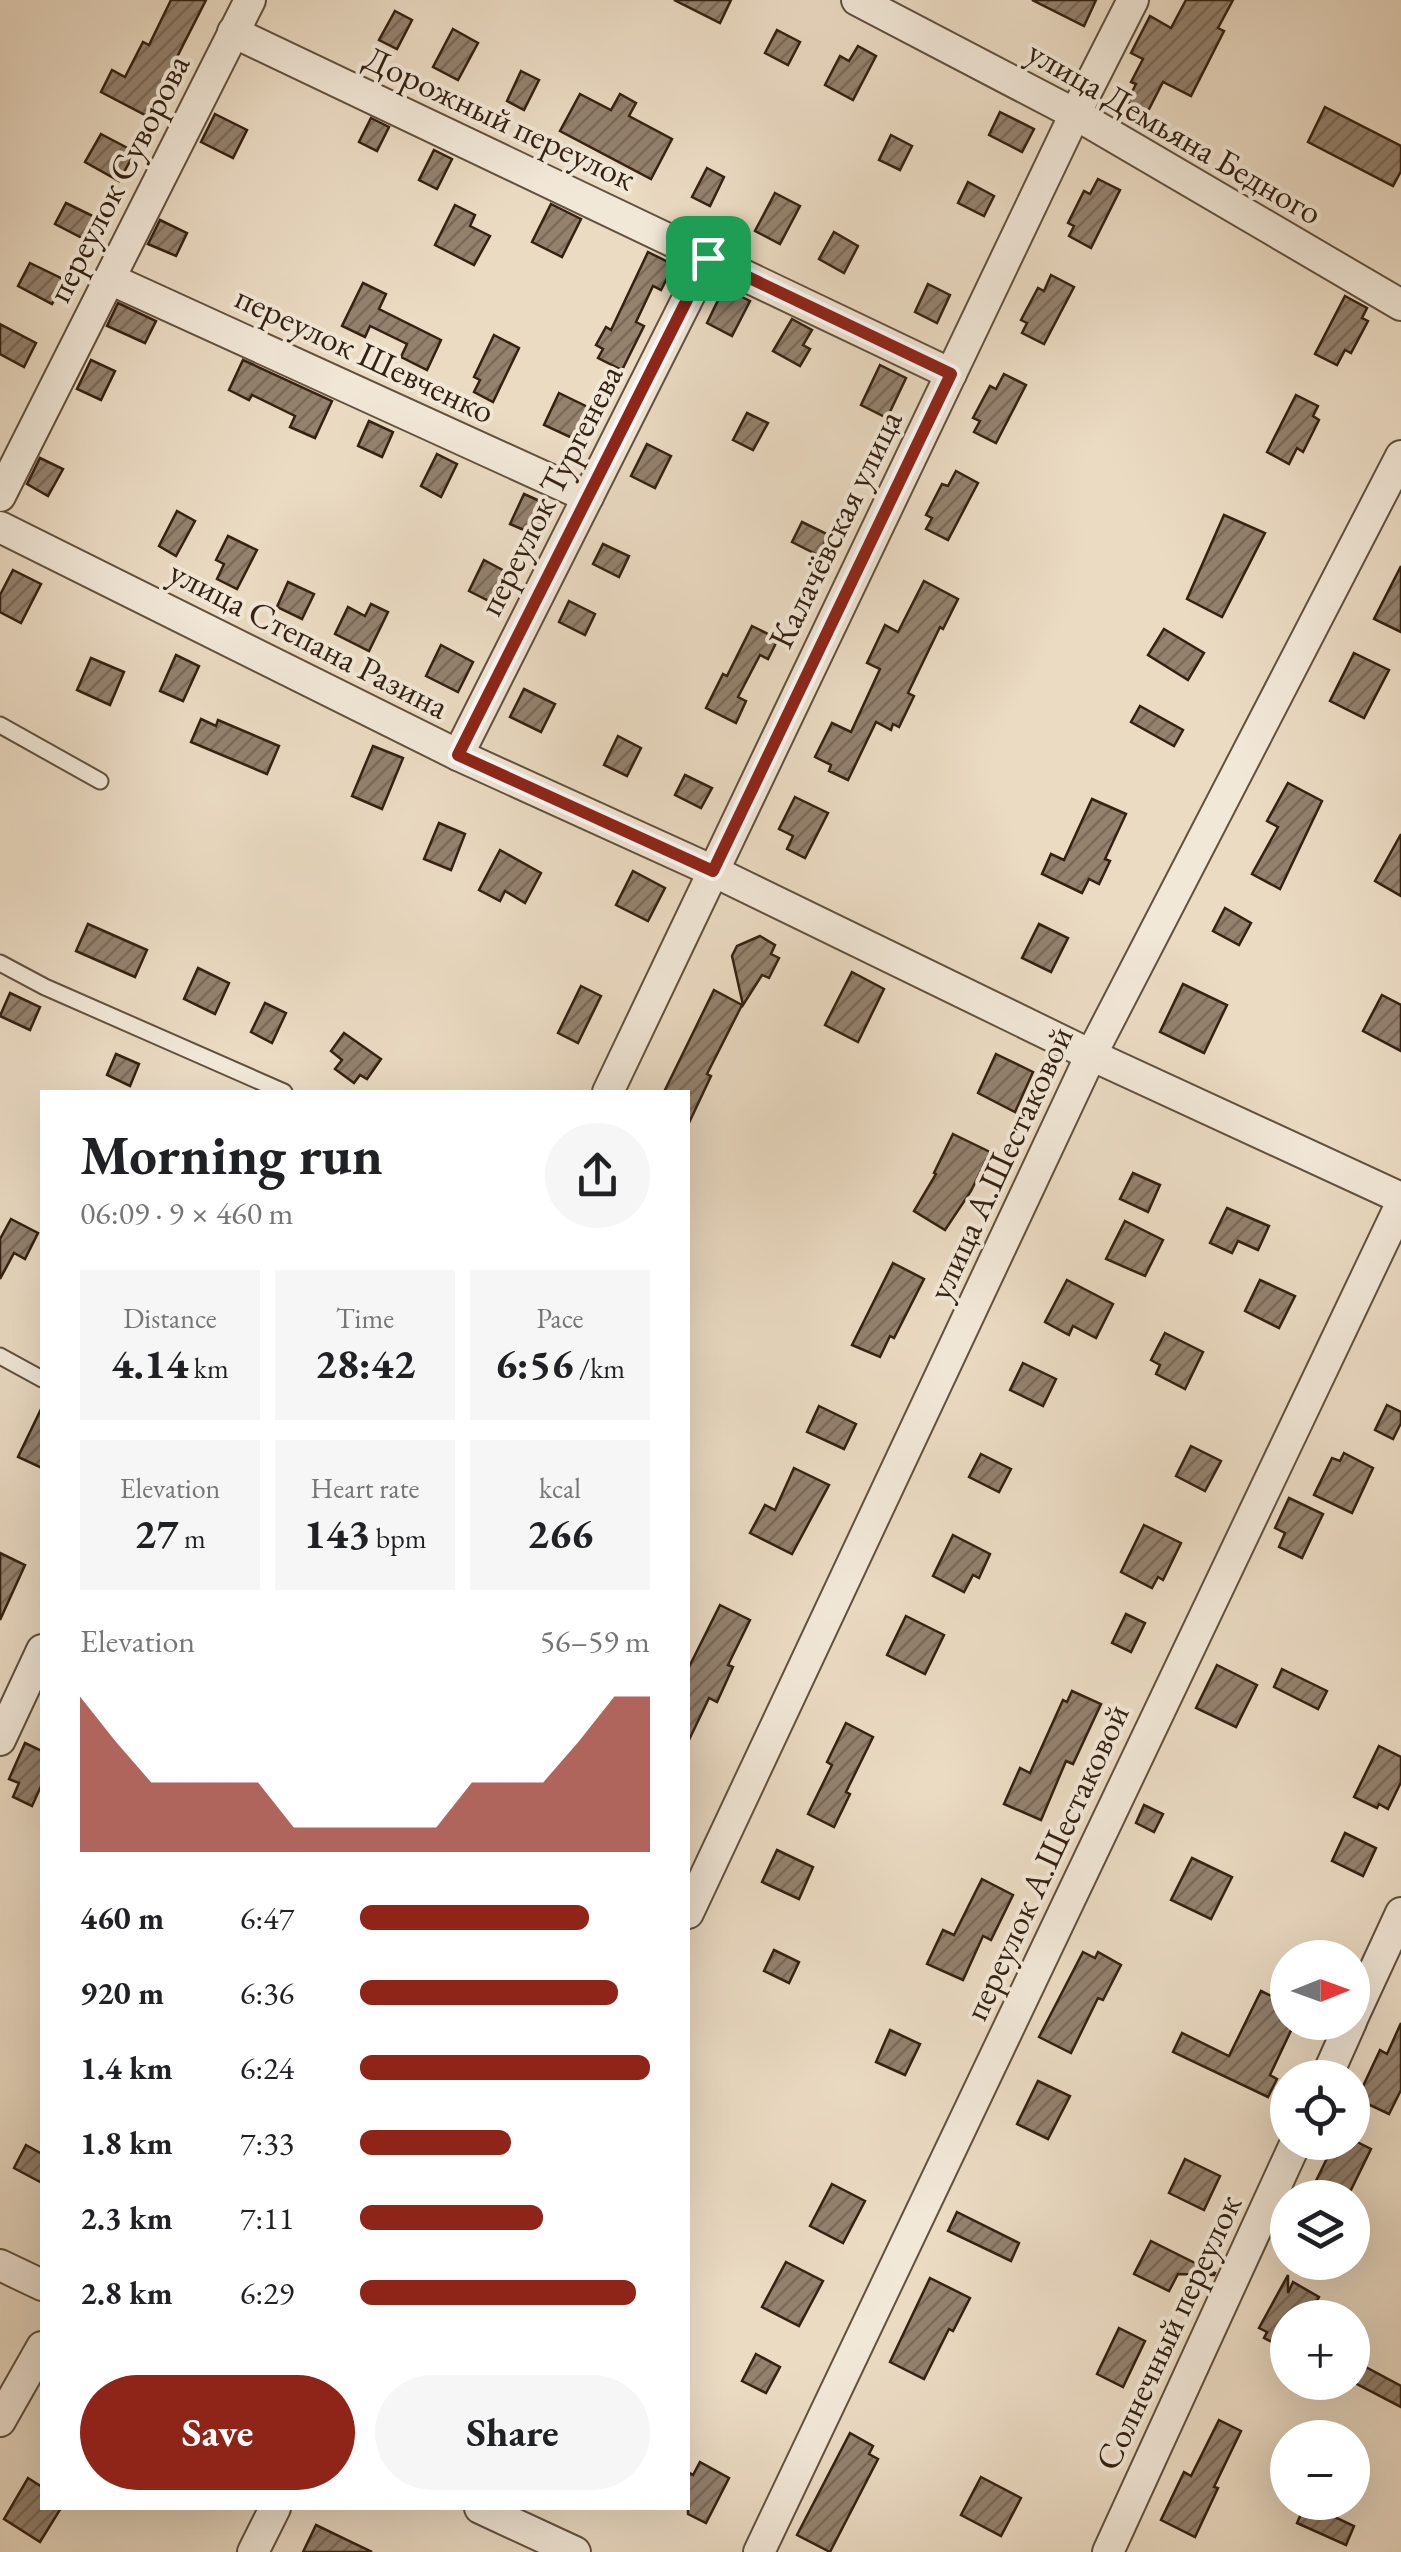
<!DOCTYPE html>
<html lang="en">
<head>
<meta charset="utf-8">
<style>
	:root { --surface:#fff; --page:#f6f6f6; --text:#202124; --muted:#757577; --accent:#8f2418 }
	body { margin:0; font-family:"EB Garamond",serif; background:var(--page); color:var(--text); height:100vh; display:flex; flex-direction:column; font-size:38px; white-space:nowrap }
	* { box-sizing:border-box; margin:0 }
	p { font-size:32px; color:var(--muted) }
	.icon { flex:none; width:55px; height:55px; fill:none; stroke:currentColor; stroke-width:2; stroke-linecap:round; stroke-linejoin:round }
	.map { position:relative; flex:1; overflow:hidden }
	.details { position:absolute; left:40px; top:1090px; width:650px; height:1420px; display:flex; flex-direction:column; background:var(--surface); border-radius:0px; box-shadow:0 10px 40px #0002 }
	.details>* { flex:none }
	.needle { width:65px; rotate:89deg }
	.buttons { position:absolute; left:1270px; top:1940px; display:grid; gap:20px }
	.buttons a { display:grid; place-items:center; width:100px; height:100px; border-radius:50%; background:var(--surface); box-shadow:0 10px 40px #0002; font-size:50px }
	.pin { position:absolute; display:grid; place-items:center; width:85px; height:85px; color:#fff; margin:-42px; border-radius:20px; box-shadow:0 5px 15px #0006 }
	.round { display:grid; place-items:center; flex:none; width:105px; height:105px; border-radius:52px; background:var(--page) }
	.summary { display:flex; align-items:center; justify-content:space-between; height:170px; padding:0 40px }
	h1 { font-size:55px; font-weight:700; line-height:75px }
	.figures { display:grid; grid-template-columns:repeat(3,1fr); gap:15px; height:170px; padding:10px 40px }
	.figures div { display:grid; align-content:center; border-radius:0px; background:var(--page); text-align:center }
	.figures b { font-size:42px; font-weight:700 }
	.figures small { font-size:28px; font-weight:400 }
	.figures p { font-size:28px }
	.chart { height:280px; padding:20px 40px }
	.chart p { display:flex; justify-content:space-between }
	.chart svg { width:100%; height:180px; margin-top:10px; fill:var(--accent); opacity:.7 }
	.cta { display:flex; gap:20px; margin-top:auto; padding:20px 40px }
	.cta a { flex:1; height:115px; border-radius:60px; background:var(--accent); color:#fff; font-size:40px; font-weight:700; line-height:115px; text-align:center }
	.cta a+a { background:var(--page); color:var(--text) }
	ul { padding:0 40px; list-style:none; font-size:32px }
	li { display:grid; grid-template-columns:160px 120px 1fr; align-items:center; height:75px }
	li i { height:25px; border-radius:12px; background:var(--accent) }
	.map>svg:first-child { display:block }
	.building { fill:url(#building-hatch); stroke:#352112; stroke-width:2.5 }
	.lines { fill:none; stroke-linecap:round; stroke-linejoin:round }
	.lane-casing { stroke:#62503e; stroke-width:19 }
	.street-casing { stroke:#62503e; stroke-width:34 }
	.lane { stroke:#f2e8d8; stroke-width:15 }
	.street { stroke:#f2e8d8; stroke-width:30 }
	.route-casing { stroke:#fff; stroke-width:20 }
	.route { stroke:#8f2418; stroke-width:12 }
	.labels { text-anchor:middle; stroke-width:8; stroke-linejoin:round; paint-order:stroke }
	.street-label { font-size:35px; fill:#352112; stroke:#f2e8d8 }
</style>
</head>
<body>
<div class="map">
<svg width="1401" height="2552" viewBox="0 0 1401 2552">
	<defs>
		<pattern id="building-hatch" width="6" height="6" patternUnits="userSpaceOnUse" patternTransform="scale(2.5)"><rect width="6" height="6" fill="#94826e"/><path d="M-1 1l2-2M0 6l6-6M5 7l2-2" fill="none" stroke="#7a6a59"/></pattern>
	</defs>
	<rect width="100%" height="100%" fill="#ebdbc3"/>
	<filter id="stains"><feTurbulence type="fractalNoise" baseFrequency=".002" numOctaves="4"/><feColorMatrix values="0 0 0 0 .2 0 0 0 0 .09 0 0 0 0 .02 0 0 0 .5 -.17"/></filter>
	<radialGradient id="worn" r=".72"><stop offset=".6" stop-color="#630" stop-opacity="0"/><stop offset="1" stop-color="#630" stop-opacity=".3"/></radialGradient>
	<g class="building">
		<polygon points="171,0 206,0 147,116 101,92 112,70 125,77 143,42 149,45"/>
		<polygon points="674,0 731,0 720,23"/>
		<polygon points="1032,0 1096,0 1084,26"/>
		<polygon points="1186,0 1233,0 1218,28 1224,31 1191,96 1163,82 1147,113 1127,102 1136,84 1131,82 1143,59 1131,53 1150,16 1171,28"/>
		<polygon points="395,11 412,20 397,49 379,40"/>
		<polygon points="453,29 478,43 458,80 433,67"/>
		<polygon points="777,30 800,42 788,65 765,53"/>
		<polygon points="858,46 876,56 853,100 825,85 840,56 849,61"/>
		<polygon points="521,71 539,80 524,110 507,101"/>
		<polygon points="580,94 611,110 620,94 636,103 629,116 672,139 651,179 560,131"/>
		<polygon points="1325,107 1401,146 1401,171 1393,186 1308,142"/>
		<polygon points="1000,112 1034,129 1022,152 989,135"/>
		<polygon points="215,114 247,130 233,158 201,142"/>
		<polygon points="371,118 389,127 377,151 359,142"/>
		<polygon points="101,134 135,152 119,181 85,162"/>
		<polygon points="891,135 912,146 900,170 879,160"/>
		<polygon points="434,150 452,159 437,189 419,180"/>
		<polygon points="707,168 724,177 710,206 692,197"/>
		<polygon points="1098,179 1120,190 1091,248 1069,236 1074,226 1068,223 1084,191 1090,194"/>
		<polygon points="968,182 994,196 984,216 958,203"/>
		<polygon points="775,193 800,206 780,244 755,231"/>
		<polygon points="66,203 97,218 86,240 55,224"/>
		<polygon points="551,204 581,219 562,257 532,242"/>
		<polygon points="455,205 475,215 470,226 490,236 474,265 435,245"/>
		<polygon points="160,220 187,233 176,256 148,244"/>
		<polygon points="834,232 858,246 844,273 819,259"/>
		<polygon points="648,252 674,265 661,290 653,286 636,322 644,326 622,370 598,358 603,349 596,345 606,327 611,330"/>
		<polygon points="30,263 65,280 52,304 18,286"/>
		<polygon points="1051,275 1074,287 1044,344 1022,333 1027,323 1021,320 1038,288 1044,291"/>
		<polygon points="363,283 386,294 379,309 441,340 427,370 401,357 407,344 370,326 365,337 342,326"/>
		<polygon points="928,284 950,295 937,323 915,312"/>
		<polygon points="724,288 750,301 732,336 707,323"/>
		<polygon points="1345,296 1367,308 1362,318 1368,321 1351,353 1345,350 1337,365 1315,354"/>
		<polygon points="118,303 156,321 145,343 107,326"/>
		<polygon points="792,319 812,330 803,345 810,349 800,366 773,351"/>
		<polygon points="0,324 36,343 24,367 0,354"/>
		<polygon points="494,335 519,348 493,402 474,392 480,380 474,377"/>
		<polygon points="91,360 115,371 101,400 77,389"/>
		<polygon points="243,360 332,401 315,438 290,427 295,416 252,395 249,400 229,390"/>
		<polygon points="880,365 906,378 887,418 861,405"/>
		<polygon points="1004,374 1026,385 996,443 974,432 980,421 973,418 990,386 996,389"/>
		<polygon points="559,393 598,412 583,443 544,425"/>
		<polygon points="1296,395 1318,406 1313,416 1319,420 1303,452 1297,448 1289,464 1267,452"/>
		<polygon points="747,413 768,423 753,450 733,440"/>
		<polygon points="369,421 393,432 382,457 358,446"/>
		<polygon points="647,444 671,456 655,488 631,476"/>
		<polygon points="437,454 457,464 441,497 421,486"/>
		<polygon points="40,458 63,469 48,496 27,484"/>
		<polygon points="956,471 978,483 948,540 926,529 932,518 926,515 942,484 948,486"/>
		<polygon points="524,494 551,506 538,536 510,524"/>
		<polygon points="177,511 195,521 176,556 159,546"/>
		<polygon points="1224,515 1265,533 1222,617 1187,599"/>
		<polygon points="802,522 829,535 818,555 792,542"/>
		<polygon points="228,536 257,550 237,589 217,579 224,564 216,560"/>
		<polygon points="603,544 629,556 619,577 593,564"/>
		<polygon points="484,560 516,577 501,607 469,591"/>
		<polygon points="1401,566 1401,632 1374,619"/>
		<polygon points="13,570 41,584 21,623 0,612 0,595"/>
		<polygon points="924,581 958,599 943,629 940,627 908,693 914,696 899,727 893,724 891,730 876,722 848,780 829,771 831,765 815,757 832,723 851,732 880,669 867,663 885,625 898,632"/>
		<polygon points="288,582 314,594 302,619 277,607"/>
		<polygon points="569,601 595,614 585,635 559,622"/>
		<polygon points="371,604 388,612 369,651 335,634 348,607 365,616"/>
		<polygon points="752,626 778,639 768,659 760,655 738,697 746,701 736,723 706,708 723,674 727,676"/>
		<polygon points="1164,629 1204,653 1188,680 1148,655"/>
		<polygon points="441,645 473,662 458,692 426,676"/>
		<polygon points="1354,653 1389,670 1364,718 1330,701"/>
		<polygon points="176,655 199,666 183,701 160,691"/>
		<polygon points="91,658 124,672 110,705 77,690"/>
		<polygon points="524,689 555,704 541,732 510,717"/>
		<polygon points="1140,706 1183,730 1174,746 1131,722"/>
		<polygon points="201,719 216,726 218,720 279,746 267,774 191,742"/>
		<polygon points="618,736 641,748 627,776 604,765"/>
		<polygon points="373,746 403,758 382,809 352,796"/>
		<polygon points="685,775 712,788 701,808 675,795"/>
		<polygon points="1288,783 1322,801 1280,889 1252,874 1278,827 1267,821"/>
		<polygon points="795,797 828,813 805,858 787,849 793,836 779,829"/>
		<polygon points="1092,799 1126,814 1105,859 1110,861 1099,884 1089,879 1082,893 1042,874 1051,854 1064,860"/>
		<polygon points="439,823 465,834 451,870 424,859"/>
		<polygon points="1401,834 1401,896 1375,881"/>
		<polygon points="500,850 541,873 525,903 505,891 500,901 479,890"/>
		<polygon points="633,871 665,888 648,921 616,905"/>
		<polygon points="1225,908 1251,923 1239,945 1213,931"/>
		<polygon points="88,924 147,950 135,977 76,951"/>
		<polygon points="1039,924 1068,938 1051,972 1022,958"/>
		<polygon points="760,936 775,945 771,954 779,958 769,978 762,975 743,1005 732,956 737,946"/>
		<polygon points="198,968 229,983 215,1014 184,999"/>
		<polygon points="852,972 884,989 858,1042 825,1025"/>
		<polygon points="1183,984 1227,1005 1204,1053 1160,1032"/>
		<polygon points="581,986 601,996 578,1043 558,1033"/>
		<polygon points="714,990 742,1005 707,1074 711,1076 688,1125 688,1092 664,1092"/>
		<polygon points="10,993 40,1007 30,1030 0,1016"/>
		<polygon points="1382,995 1401,1005 1401,1051 1363,1031"/>
		<polygon points="265,1003 286,1013 272,1043 251,1032"/>
		<polygon points="344,1033 381,1059 367,1079 360,1075 354,1083 335,1069 342,1060 331,1051"/>
		<polygon points="116,1054 139,1064 130,1086 107,1075"/>
		<polygon points="996,1054 1033,1072 1015,1112 978,1093"/>
		<polygon points="953,1134 990,1152 971,1191 945,1230 914,1211 936,1174 934,1173"/>
		<polygon points="1133,1173 1160,1185 1148,1212 1120,1199"/>
		<polygon points="1227,1208 1269,1226 1258,1250 1238,1241 1232,1253 1210,1243"/>
		<polygon points="11,1219 38,1233 25,1259 14,1253 0,1279 0,1239"/>
		<polygon points="1125,1221 1163,1240 1145,1276 1106,1259"/>
		<polygon points="893,1263 924,1279 894,1338 890,1336 880,1357 852,1345"/>
		<polygon points="1067,1280 1113,1304 1096,1338 1073,1326 1069,1335 1045,1322"/>
		<polygon points="1260,1280 1295,1296 1279,1328 1245,1311"/>
		<polygon points="1165,1333 1203,1352 1185,1389 1156,1374 1160,1365 1151,1360"/>
		<polygon points="1023,1363 1056,1379 1043,1406 1010,1390"/>
		<polygon points="1387,1405 1401,1412 1401,1423 1393,1439 1375,1430"/>
		<polygon points="819,1406 856,1424 844,1449 807,1432"/>
		<polygon points="42,1407 42,1468 18,1457"/>
		<polygon points="1191,1446 1221,1461 1205,1491 1176,1476"/>
		<polygon points="1344,1453 1373,1468 1352,1513 1314,1495 1332,1458 1340,1461"/>
		<polygon points="981,1454 1011,1469 999,1492 969,1477"/>
		<polygon points="794,1468 829,1485 792,1554 750,1533 765,1505 775,1510"/>
		<polygon points="1289,1498 1323,1514 1302,1558 1279,1547 1285,1533 1275,1528"/>
		<polygon points="1144,1525 1181,1543 1163,1580 1158,1577 1152,1588 1121,1572"/>
		<polygon points="953,1535 990,1554 979,1578 973,1575 964,1592 933,1576"/>
		<polygon points="0,1553 25,1565 0,1620"/>
		<polygon points="720,1605 750,1620 728,1665 733,1667 717,1702 709,1698 688,1742 688,1669"/>
		<polygon points="1126,1614 1145,1623 1131,1652 1112,1643"/>
		<polygon points="906,1616 944,1635 925,1674 887,1655"/>
		<polygon points="1217,1665 1257,1685 1236,1727 1196,1708"/>
		<polygon points="1282,1669 1327,1691 1318,1709 1274,1687"/>
		<polygon points="1072,1691 1101,1704 1073,1764 1066,1761 1041,1820 1004,1804 1020,1768 1030,1773 1063,1700 1067,1702"/>
		<polygon points="846,1723 873,1737 846,1792 850,1794 834,1827 808,1814 832,1765 827,1762"/>
		<polygon points="25,1743 42,1751 42,1784 32,1806 13,1797 19,1783 9,1779"/>
		<polygon points="1379,1746 1401,1757 1401,1782 1388,1809 1379,1804 1377,1808 1354,1797"/>
		<polygon points="1144,1805 1163,1814 1154,1832 1136,1823"/>
		<polygon points="1345,1833 1376,1848 1363,1876 1332,1861"/>
		<polygon points="777,1850 813,1867 799,1899 762,1882"/>
		<polygon points="1192,1858 1232,1877 1211,1919 1171,1900"/>
		<polygon points="982,1879 1013,1895 991,1940 983,1936 963,1980 927,1964 943,1930 954,1935"/>
		<polygon points="774,1950 799,1962 789,1983 764,1971"/>
		<polygon points="1083,1952 1095,1958 1098,1952 1121,1965 1103,2000 1098,1998 1071,2053 1039,2037"/>
		<polygon points="1261,1991 1288,2004 1288,2022 1295,2022 1270,2075 1277,2079 1268,2097 1173,2052 1182,2033 1229,2056"/>
		<polygon points="1401,2023 1401,2090 1389,2114 1357,2099 1380,2050 1387,2054"/>
		<polygon points="890,2030 920,2044 905,2075 876,2062"/>
		<polygon points="1038,2081 1070,2096 1048,2139 1017,2124"/>
		<polygon points="1335,2142 1357,2142 1371,2149 1347,2198 1334,2198 1313,2187"/>
		<polygon points="26,2145 42,2154 42,2183 14,2168"/>
		<polygon points="1185,2159 1220,2176 1204,2210 1169,2193"/>
		<polygon points="832,2184 865,2201 843,2243 810,2226"/>
		<polygon points="957,2212 1019,2243 1011,2261 948,2231"/>
		<polygon points="1151,2241 1215,2273 1214,2275 1178,2274 1169,2291 1134,2274"/>
		<polygon points="786,2262 823,2281 799,2326 762,2307"/>
		<polygon points="1288,2275 1288,2293 1293,2282 1319,2297 1308,2318 1288,2318 1288,2350 1264,2338 1267,2332 1259,2328"/>
		<polygon points="930,2278 970,2298 953,2331 949,2329 924,2379 890,2362"/>
		<polygon points="1119,2328 1145,2341 1123,2387 1097,2374"/>
		<polygon points="756,2354 780,2367 766,2393 742,2381"/>
		<polygon points="1362,2365 1401,2386 1401,2407 1353,2382"/>
		<polygon points="1219,2420 1241,2431 1214,2487 1218,2488 1195,2537 1161,2520 1184,2472 1191,2476"/>
		<polygon points="850,2433 873,2446 869,2454 878,2459 830,2552 797,2535"/>
		<polygon points="700,2462 729,2478 706,2523 688,2514 688,2472 693,2475"/>
		<polygon points="981,2477 1021,2498 1001,2536 961,2515"/>
		<polygon points="28,2478 42,2487 42,2508 61,2508 40,2542 4,2519"/>
		<polygon points="1306,2502 1329,2502 1324,2512 1354,2526 1346,2545 1297,2523"/>
		<polygon points="316,2525 372,2552 303,2552"/>
	</g>
	<g class="lines">
		<g class="lane-casing">
			<g id="lane">
				<polyline points="0,725 100,781"/>
				<polyline points="0,963 45,987 284,1092"/>
				<polyline points="0,1356 42,1379"/>
			</g>
		</g>
		<g class="street-casing">
			<g id="street">
				<polyline points="857,0 1075,114 1401,305"/>
				<polyline points="233,32 951,374"/>
				<polyline points="110,279 588,497"/>
				<polyline points="0,496 250,0"/>
				<polyline points="0,527 458,755 713,871 1091,1055 1401,1198"/>
				<polyline points="458,755 708,258"/>
				<polyline points="608,1092 1075,114 1133,0"/>
				<polyline points="0,1740 42,1650"/>
				<polyline points="688,1913 1091,1055 1401,456"/>
				<polyline points="1352,2019 1401,1913"/>
				<polyline points="1326,2078 1351,2022"/>
				<polyline points="0,2265 42,2285"/>
				<polyline points="0,2421 42,2347"/>
				<polyline points="480,2508 575,2552"/>
				<polyline points="253,2552 275,2508"/>
				<polyline points="759,2552 1401,1204"/>
				<polyline points="1108,2552 1296,2142"/>
			</g>
		</g>
		<use href="#lane" class="lane"/>
		<use href="#street" class="street"/>
	</g>
	<g class="lines">
		<g class="route-casing">
			<polygon id="route" points="708,258 951,374 713,871 458,755"/>
		</g>
		<use href="#route" class="route"/>
	</g>
	<g class="labels">
		<g class="street-label">
			<text transform="translate(500 118) rotate(25)" y="12">Дорожный переулок</text>
			<text transform="translate(1175 132) rotate(30)" y="12">улица Демьяна Бедного</text>
			<text transform="translate(118 178) rotate(-63)" y="12">переулок Суворова</text>
			<text transform="translate(365 354) rotate(25)" y="12">переулок Шевченко</text>
			<text transform="translate(550 490) rotate(-63)" y="12">переулок Тургенева</text>
			<text transform="translate(835 529) rotate(-64)" y="12">Калачёвская улица</text>
			<text transform="translate(309 639) rotate(27)" y="12">улица Степана Разина</text>
			<text transform="translate(1000 1163) rotate(-65)" y="12">улица А.Шестаковой</text>
			<text transform="translate(1046 1862) rotate(-65)" y="12">переулок А.Шестаковой</text>
			<text transform="translate(1168 2332) rotate(-65)" y="12">Солнечный переулок</text>
		</g>
	</g>
	<rect width="100%" height="100%" filter="url(#stains)"/>
	<rect width="100%" height="100%" fill="url(#worn)"/>
</svg>
<div class="buttons">
<a><svg class="needle" viewBox="-14 -14 28 28"><path d="M0-13l5 13h-10z" fill="#e53935"/><path d="M0 13l5-13h-10z" fill="#757577"/></svg></a>
<a><svg class="icon" aria-label="locate" viewBox="0 0 24 24"><circle cx="12" cy="12" r="6"/><path d="M12 2v4M12 18v4M2 12h4M18 12h4"/></svg></a>
<a><svg class="icon" aria-label="layers" viewBox="0 0 24 24"><path d="M12 4l9 5-9 5-9-5zM3 14l9 5 9-5"/></svg></a>
<a>+</a>
<a>−</a>
</div>
<div class="pin" style="left:708px;top:258px;background:#1e9e55"><svg class="icon" aria-label="arrive" viewBox="0 0 24 24"><path d="M6 21V4h12l-3 4 3 4H6"/></svg></div>
<section class="details">
<div class="summary"><div><h1>Morning run</h1><p>06:09 · 9 × 460 m</p></div><a class="round"><svg class="icon" aria-label="share" viewBox="0 0 24 24"><path d="M12 15V3M7 8l5-5 5 5M5 13v7h14v-7"/></svg></a></div>
<div class="figures">
<div><p>Distance</p><b>4.14<small> km</small></b></div>
<div><p>Time</p><b>28:42</b></div>
<div><p>Pace</p><b>6:56<small> /km</small></b></div>
</div>
<div class="figures">
<div><p>Elevation</p><b>27<small> m</small></b></div>
<div><p>Heart rate</p><b>143<small> bpm</small></b></div>
<div><p>kcal</p><b>266</b></div>
</div>
<div class="chart"><p><span>Elevation</span>56–59 m</p>
<svg viewBox="0 0 160 44" preserveAspectRatio="none"><path d="M0 44V6L10 17L20 27L30 27L40 27L50 27L60 38L70 38L80 38L90 38L100 38L110 27L120 27L130 27L140 17L150 6L160 6V44z"/></svg>
</div>
<ul>
<li><b>460 m</b>6:47<i style="width:79%"></i></li>
<li><b>920 m</b>6:36<i style="width:89%"></i></li>
<li><b>1.4 km</b>6:24<i style="width:100%"></i></li>
<li><b>1.8 km</b>7:33<i style="width:52%"></i></li>
<li><b>2.3 km</b>7:11<i style="width:63%"></i></li>
<li><b>2.8 km</b>6:29<i style="width:95%"></i></li>
</ul>
<div class="cta"><a>Save</a><a>Share</a></div>
</section>
</div>
</body>
</html>
